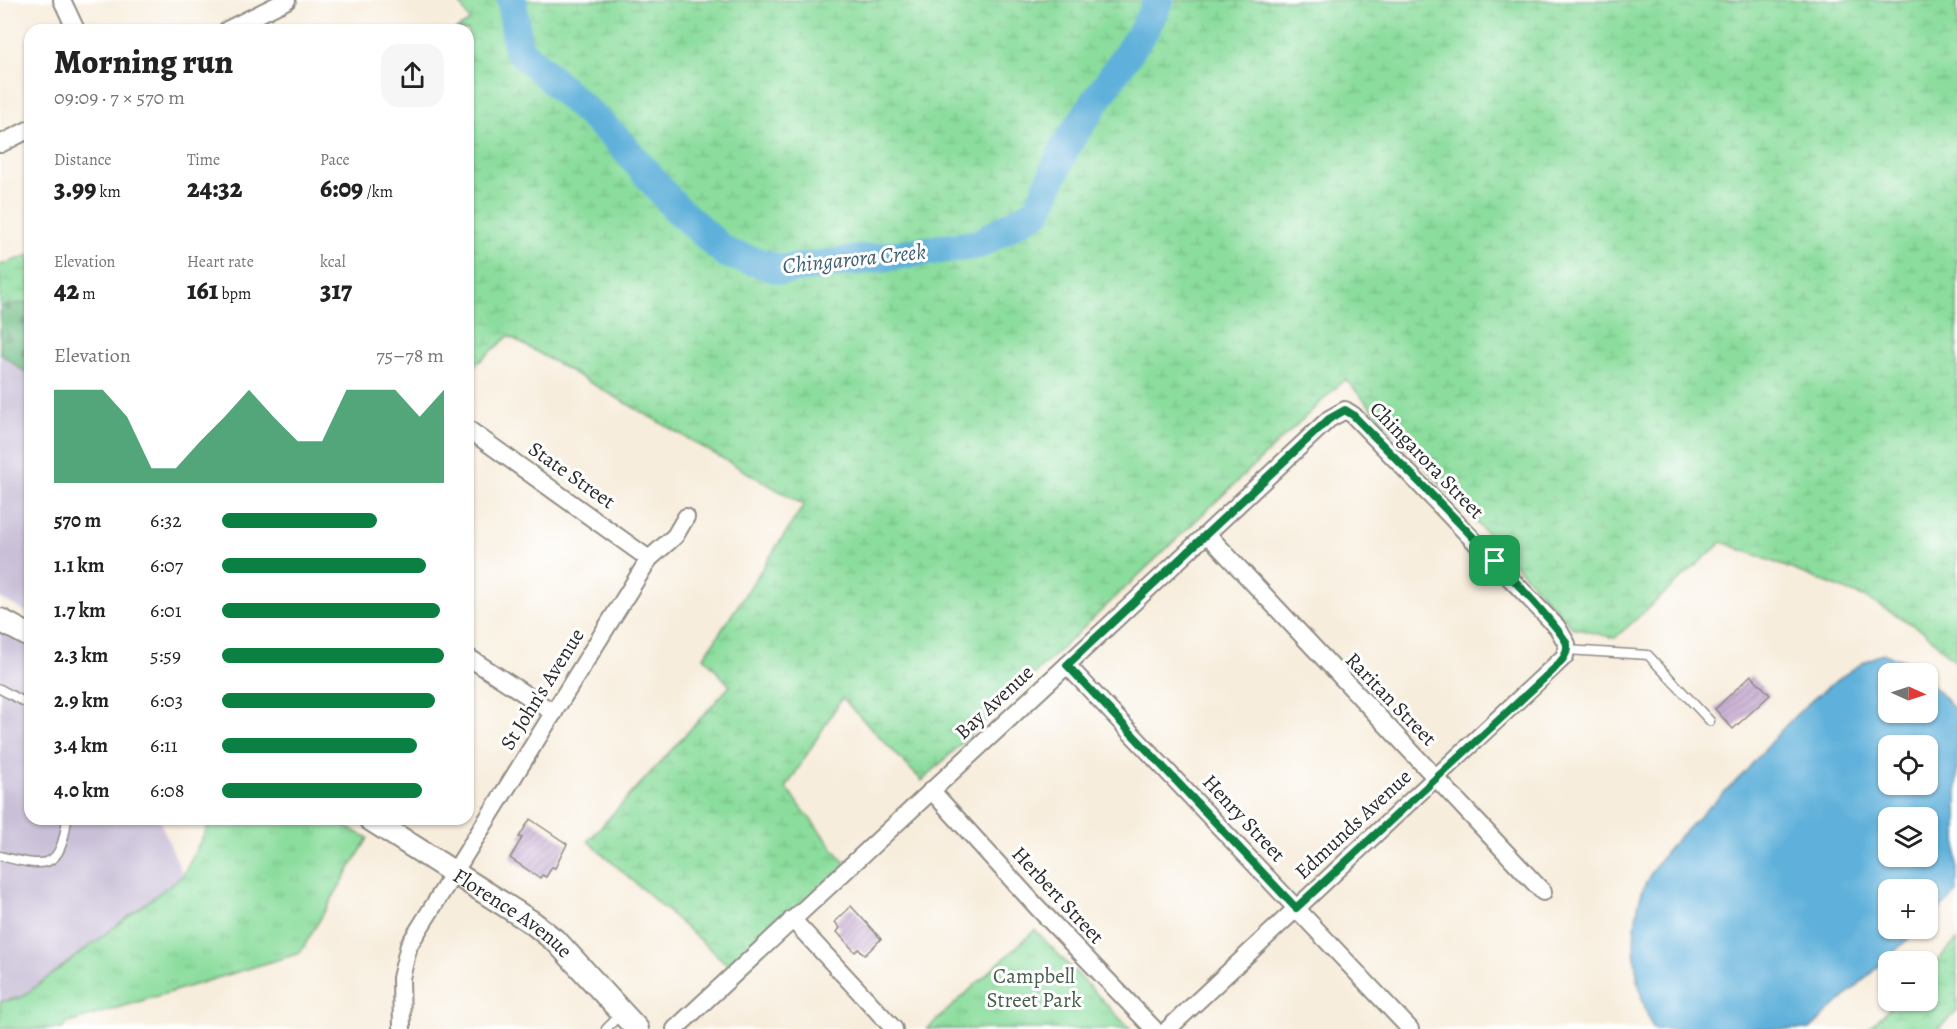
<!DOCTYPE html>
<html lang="en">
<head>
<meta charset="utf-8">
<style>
	:root { --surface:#fff; --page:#f6f6f6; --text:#222; --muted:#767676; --accent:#0b8043 }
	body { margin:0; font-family:Alegreya,serif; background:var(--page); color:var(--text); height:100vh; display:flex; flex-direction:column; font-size:22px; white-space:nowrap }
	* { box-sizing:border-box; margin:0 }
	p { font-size:20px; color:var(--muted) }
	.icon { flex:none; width:33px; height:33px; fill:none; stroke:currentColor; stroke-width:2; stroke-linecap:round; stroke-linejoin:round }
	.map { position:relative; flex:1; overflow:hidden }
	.drawer { position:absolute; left:24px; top:24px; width:450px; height:801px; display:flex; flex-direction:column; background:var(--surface); border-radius:18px; box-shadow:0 2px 4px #0004 }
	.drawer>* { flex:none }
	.needle { width:39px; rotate:93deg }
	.fabs { position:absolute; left:1878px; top:663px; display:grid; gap:12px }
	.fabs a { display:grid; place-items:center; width:60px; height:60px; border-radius:12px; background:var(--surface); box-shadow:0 2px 4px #0004; font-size:30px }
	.pin { position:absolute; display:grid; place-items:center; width:51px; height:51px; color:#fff; margin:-26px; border-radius:12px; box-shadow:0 3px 9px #0006 }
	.round { display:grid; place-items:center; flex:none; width:63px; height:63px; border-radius:18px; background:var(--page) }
	.headline { display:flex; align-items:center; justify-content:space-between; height:102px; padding:0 30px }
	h1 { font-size:33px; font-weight:800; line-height:45px }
	.metrics { display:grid; grid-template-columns:repeat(3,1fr); gap:9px; height:102px; padding:6px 30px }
	.metrics div { display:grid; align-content:center }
	.metrics b { font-size:26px; font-weight:800 }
	.metrics small { font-size:16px; font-weight:400 }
	.metrics p { font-size:16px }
	.chart { height:168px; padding:12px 30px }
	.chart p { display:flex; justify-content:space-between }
	.chart svg { width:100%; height:108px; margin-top:6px; fill:var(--accent); opacity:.7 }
	ul { padding:0 30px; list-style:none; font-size:20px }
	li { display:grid; grid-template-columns:96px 72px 1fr; align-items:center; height:45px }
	li i { height:15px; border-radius:8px; background:var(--accent) }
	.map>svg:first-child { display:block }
	.industrial { fill:#c9bfd7 }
	.grass { fill:url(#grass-tufts); stroke:#5b8464; stroke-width:1.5 }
	.forest { fill:url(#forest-firs); stroke:#4e7458; stroke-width:1.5 }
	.wetland { fill:url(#wetland-marsh); stroke:#5b8464; stroke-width:1.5 }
	.water { fill:#5fb0da; stroke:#456e82; stroke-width:1.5; fill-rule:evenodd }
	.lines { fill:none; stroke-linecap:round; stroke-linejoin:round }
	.river { stroke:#5fb0da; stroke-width:30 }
	.building { fill:url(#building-hatch) }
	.lane-casing { stroke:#918c84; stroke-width:11 }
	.street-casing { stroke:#918c84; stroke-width:20 }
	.secondary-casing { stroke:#918c84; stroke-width:26 }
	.lane { stroke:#fff; stroke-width:8 }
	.street { stroke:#fff; stroke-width:16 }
	.secondary { stroke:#fff; stroke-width:22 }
	.route-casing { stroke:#fff; stroke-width:12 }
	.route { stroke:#0b8043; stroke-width:8 }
	.labels { text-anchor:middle; stroke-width:6; stroke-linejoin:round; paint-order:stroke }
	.street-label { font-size:21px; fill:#2b2b2b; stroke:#fff }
	.park-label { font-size:21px; fill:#48604d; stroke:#fff }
	.water-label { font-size:22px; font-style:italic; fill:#406071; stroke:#fff }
</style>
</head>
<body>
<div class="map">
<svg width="1957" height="1029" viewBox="0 0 1957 1029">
	<defs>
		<pattern id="grass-tufts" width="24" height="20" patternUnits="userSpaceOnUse" patternTransform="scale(1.5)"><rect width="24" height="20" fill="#8bdd9d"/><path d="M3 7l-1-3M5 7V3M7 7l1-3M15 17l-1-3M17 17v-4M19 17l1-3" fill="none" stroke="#78be87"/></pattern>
		<pattern id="forest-firs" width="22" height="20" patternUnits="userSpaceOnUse" patternTransform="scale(1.5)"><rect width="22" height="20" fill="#70bc84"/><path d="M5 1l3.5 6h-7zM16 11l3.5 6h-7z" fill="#5c996c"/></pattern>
		<pattern id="wetland-marsh" width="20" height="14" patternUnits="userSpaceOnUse" patternTransform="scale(1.5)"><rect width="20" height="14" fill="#8bdd9d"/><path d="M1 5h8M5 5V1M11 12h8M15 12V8" fill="none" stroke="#78be87"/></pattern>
		<pattern id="building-hatch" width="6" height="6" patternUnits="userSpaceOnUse" patternTransform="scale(1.5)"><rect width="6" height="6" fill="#c1a2cc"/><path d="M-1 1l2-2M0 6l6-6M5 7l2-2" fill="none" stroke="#9d84a6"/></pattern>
	</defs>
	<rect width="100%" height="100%" fill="#fff"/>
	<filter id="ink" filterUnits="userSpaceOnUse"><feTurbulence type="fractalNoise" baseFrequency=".0167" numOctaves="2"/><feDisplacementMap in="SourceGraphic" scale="12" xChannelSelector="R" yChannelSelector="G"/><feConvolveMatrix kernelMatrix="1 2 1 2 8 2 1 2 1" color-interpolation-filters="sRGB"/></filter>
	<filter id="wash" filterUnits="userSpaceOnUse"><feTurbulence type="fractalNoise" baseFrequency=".008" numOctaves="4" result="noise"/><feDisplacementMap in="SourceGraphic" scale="24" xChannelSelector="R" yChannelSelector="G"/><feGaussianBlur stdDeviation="1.35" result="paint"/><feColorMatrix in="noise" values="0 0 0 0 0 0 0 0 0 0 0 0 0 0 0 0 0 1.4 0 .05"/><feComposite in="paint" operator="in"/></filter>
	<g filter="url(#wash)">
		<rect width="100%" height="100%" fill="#f7eddc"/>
		<g class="industrial">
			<polygon points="0,353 30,376 30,614 0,598"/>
			<polygon points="0,624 30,639 30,819 159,819 183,875 22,997 0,1002"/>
		</g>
		<g class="grass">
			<polygon points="212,819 331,819 368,838 300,953 68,1023 62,1029 0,1029 0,1002 22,997 183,875"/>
			<polygon points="1035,930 1130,1029 927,1029"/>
		</g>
		<polygon class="forest" points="30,302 30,376 0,353 0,306"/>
		<g class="wetland">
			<polygon points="458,0 1957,0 1957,663 1924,631 1866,598 1722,542 1615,638 1573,628 1345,379 922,781 842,698 786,788 848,867 736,972 588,841 730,686 704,657 804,505 509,336 468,371 468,30 455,30 470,21"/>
			<polygon points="30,255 30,302 0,306 0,265"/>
			<polygon points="1957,940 1957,1011 1938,1029 1868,1029 1897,1001 1928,1000 1928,970"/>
		</g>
		<path class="water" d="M1884 654 1906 661 1921 673 1888 674V712H1928V680L1957 712V893L1928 921V890H1888V928L1919 929 1810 1029H1653C1635 988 1628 940 1641 895 1653 853 1712 806 1743 774 1761 754 1778 732 1798 713 1815 696 1862 658 1884 654ZM1888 746H1928V784H1888ZM1888 818H1928V856H1888Z"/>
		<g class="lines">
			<polyline class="river" points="512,0 518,49 618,140 676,208 726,253 783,270 979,244 1038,210 1065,147 1145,28 1159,0"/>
		</g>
		<g id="blocks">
			<g class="building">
				<polygon points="1751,675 1770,695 1733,729 1715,709"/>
				<polygon points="530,819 567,844 555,868 552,867 546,877 542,875 540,878 510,858 522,838 519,837"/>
				<polygon points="851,906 881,939 865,955 859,949 855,952 837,932 840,928 835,922"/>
			</g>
		</g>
	</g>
	<g filter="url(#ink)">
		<use href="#blocks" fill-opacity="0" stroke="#918c84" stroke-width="1.5"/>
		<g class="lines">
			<g class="lane-casing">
				<g id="lane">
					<polyline points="1566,650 1648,655 1710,721"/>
					<polyline points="0,689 30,705"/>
					<path d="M0 856C45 867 60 872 67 819"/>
					<polyline points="606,1029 622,1013"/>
				</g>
			</g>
			<g class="street-casing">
				<g id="street">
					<polyline points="62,0 76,30"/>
					<polyline points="227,30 287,0"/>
					<polyline points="0,144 30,129"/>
					<polyline points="468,429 649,559"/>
					<polyline points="1208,535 1543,892"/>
					<polyline points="468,657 554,713"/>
					<polyline points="1067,665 1410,1029"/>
					<polyline points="931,790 1037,907 1154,1029"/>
					<polyline points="792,919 894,1029"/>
					<polyline points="402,1029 401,978 409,945 649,559 675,536 686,517"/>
					<polyline points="675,1029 1067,665 1329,419 1345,410 1353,415 1557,627 1567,644 1565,656 1168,1029"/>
				</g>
			</g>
			<g class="secondary-casing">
				<g id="secondary">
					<polyline points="0,620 30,636"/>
					<path id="s1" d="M370 819 533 923 558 943 637 1029"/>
				</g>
			</g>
			<use href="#lane" class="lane"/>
			<use href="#street" class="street"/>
			<use href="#secondary" class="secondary"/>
		</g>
	</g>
	<g class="lines" filter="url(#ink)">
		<g class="route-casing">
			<path id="route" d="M1345 410 1353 415C1381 444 1565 626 1567 645 1568 655 1560 662 1554 669L1296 908 1067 665 1329 419Z"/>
		</g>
		<use href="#route" class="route"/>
	</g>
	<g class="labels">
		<g class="street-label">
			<text transform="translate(1427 460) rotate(46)" y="7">Chingarora Street</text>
			<text transform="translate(572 475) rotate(35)" y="7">State Street</text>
			<text transform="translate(542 689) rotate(-58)" y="7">St John's Avenue</text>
			<text transform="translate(1391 699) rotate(46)" y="7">Raritan Street</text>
			<text transform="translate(994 702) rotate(-43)" y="7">Bay Avenue</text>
			<text transform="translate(1244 818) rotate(47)" y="7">Henry Street</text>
			<text transform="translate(1353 824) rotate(-43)" y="7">Edmunds Avenue</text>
			<text transform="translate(1058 895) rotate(47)" y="7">Herbert Street</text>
			<text dy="7" stroke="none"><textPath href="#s1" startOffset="171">Florence Avenue</textPath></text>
		</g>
		<g class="park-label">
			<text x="1034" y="983">Campbell<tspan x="1034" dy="24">Street Park</tspan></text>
		</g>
		<g class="water-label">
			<text transform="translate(854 258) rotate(-6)" y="8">Chingarora Creek</text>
		</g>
	</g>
</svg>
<div class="fabs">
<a><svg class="needle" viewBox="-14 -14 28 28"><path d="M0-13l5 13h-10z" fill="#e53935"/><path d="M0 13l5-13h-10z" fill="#767676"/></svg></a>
<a><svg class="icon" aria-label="locate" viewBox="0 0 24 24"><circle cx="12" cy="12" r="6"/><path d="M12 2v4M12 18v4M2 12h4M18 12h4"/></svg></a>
<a><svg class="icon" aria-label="layers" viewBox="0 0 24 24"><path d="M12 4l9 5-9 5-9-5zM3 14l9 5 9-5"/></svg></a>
<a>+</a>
<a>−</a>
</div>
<div class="pin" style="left:1495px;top:561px;background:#1e9e55"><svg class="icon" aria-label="arrive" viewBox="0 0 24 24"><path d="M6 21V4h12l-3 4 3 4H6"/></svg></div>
<section class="drawer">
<div class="headline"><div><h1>Morning run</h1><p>09:09 · 7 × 570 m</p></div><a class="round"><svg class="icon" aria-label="share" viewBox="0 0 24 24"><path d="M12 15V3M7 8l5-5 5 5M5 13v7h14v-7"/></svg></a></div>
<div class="metrics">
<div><p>Distance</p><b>3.99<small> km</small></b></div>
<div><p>Time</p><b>24:32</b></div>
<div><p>Pace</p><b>6:09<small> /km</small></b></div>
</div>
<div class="metrics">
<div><p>Elevation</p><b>42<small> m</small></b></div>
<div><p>Heart rate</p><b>161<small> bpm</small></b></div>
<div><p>kcal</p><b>317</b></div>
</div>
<div class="chart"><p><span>Elevation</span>75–78 m</p>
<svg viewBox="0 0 160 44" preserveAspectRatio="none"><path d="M0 44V6L10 6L20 6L30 17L40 38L50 38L60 27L70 17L80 6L90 17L100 27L110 27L120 6L130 6L140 6L150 17L160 6V44z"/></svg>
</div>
<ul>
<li><b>570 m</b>6:32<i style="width:70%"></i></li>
<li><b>1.1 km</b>6:07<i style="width:92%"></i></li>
<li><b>1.7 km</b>6:01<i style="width:98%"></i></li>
<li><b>2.3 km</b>5:59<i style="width:100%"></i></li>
<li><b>2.9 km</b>6:03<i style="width:96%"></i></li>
<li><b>3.4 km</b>6:11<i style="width:88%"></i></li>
<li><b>4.0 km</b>6:08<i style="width:90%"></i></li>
</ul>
</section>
</div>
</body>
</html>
